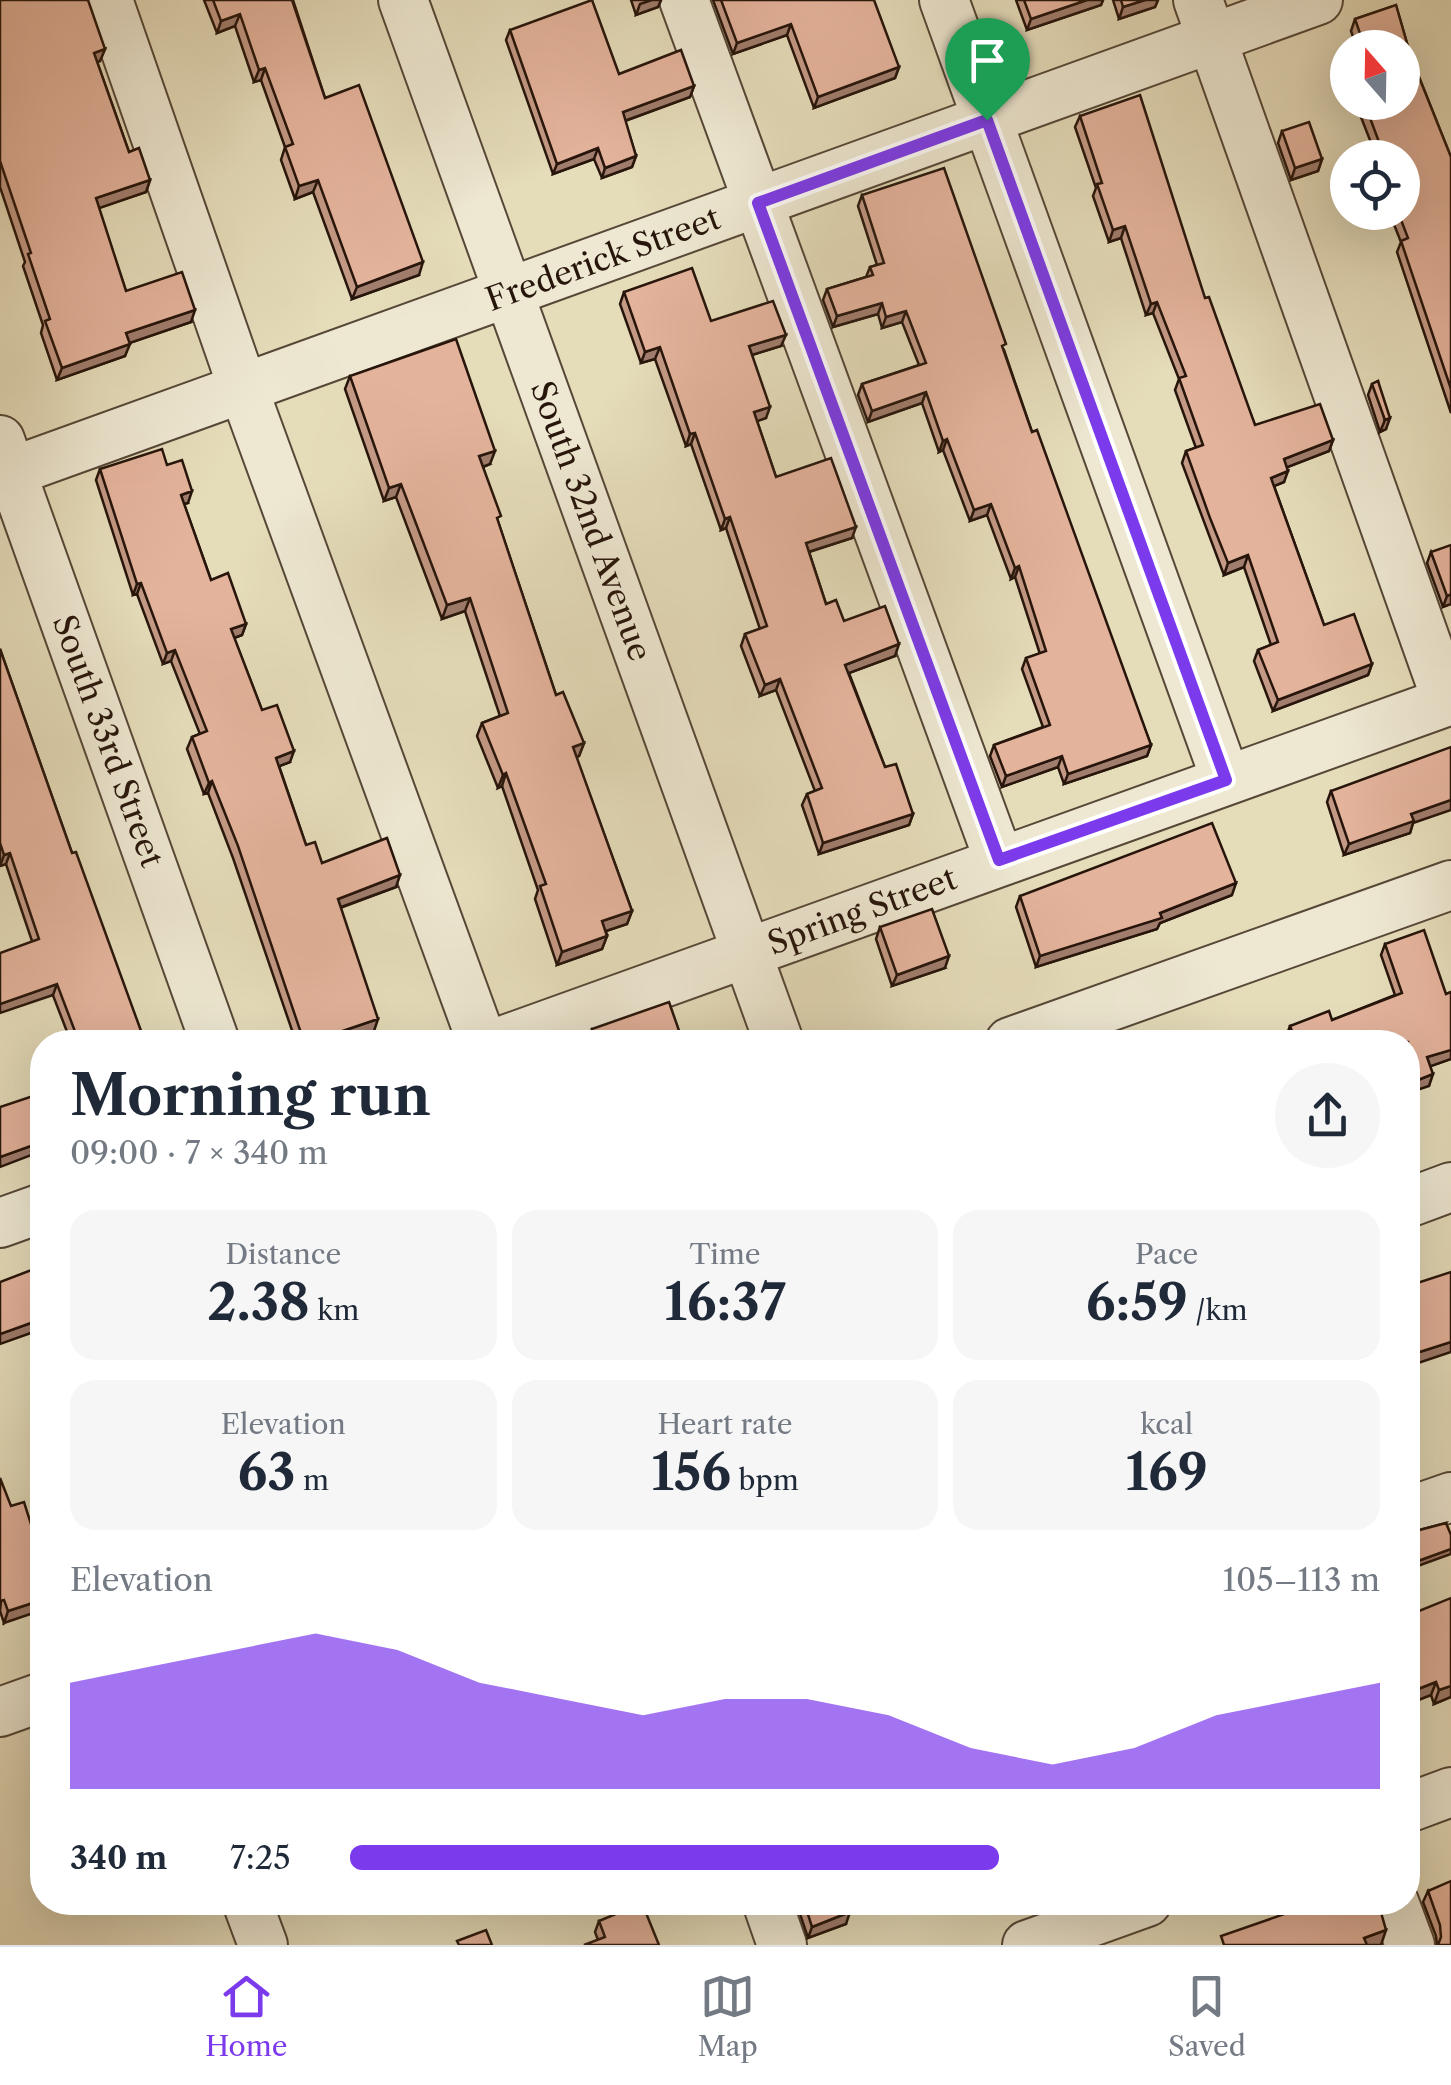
<!DOCTYPE html>
<html lang="en">
<head>
<meta charset="utf-8">
<style>
	:root { --surface:#fff; --page:#f6f6f7; --text:#1f2937; --muted:#747a83; --line:#e0e1e3; --accent:#7c3aed }
	body { margin:0; font-family:"Libre Caslon Text",serif; background:var(--page); color:var(--text); height:100vh; display:flex; flex-direction:column; font-size:38px; white-space:nowrap }
	* { box-sizing:border-box; margin:0 }
	p { font-size:32px; color:var(--muted) }
	.icon { flex:none; width:55px; height:55px; fill:none; stroke:currentColor; stroke-width:2; stroke-linecap:round; stroke-linejoin:round }
	.map { position:relative; flex:1; overflow:hidden }
	.panel { position:absolute; left:30px; top:1030px; width:1390px; height:885px; display:flex; flex-direction:column; background:var(--surface); border-radius:40px; box-shadow:0 10px 40px #0002 }
	.panel>* { flex:none }
	.needle { width:65px; rotate:340deg }
	.fabs { position:absolute; left:1330px; top:30px; display:grid; gap:20px }
	.fabs a { display:grid; place-items:center; width:90px; height:90px; border-radius:50%; background:var(--surface); box-shadow:0 10px 40px #0002; font-size:50px }
	.pin { position:absolute; display:grid; place-items:center; width:85px; height:85px; color:#fff; margin:-102px -42px; border-radius:50% 50% 50% 0; rotate:-45deg; box-shadow:0 0 10px #0007 }
	.pin .icon { rotate:45deg }
	.round { display:grid; place-items:center; flex:none; width:105px; height:105px; border-radius:52px; background:var(--page) }
	.summary { display:flex; align-items:center; justify-content:space-between; height:170px; padding:0 40px }
	h1 { font-size:55px; font-weight:700; line-height:75px }
	.metrics { display:grid; grid-template-columns:repeat(3,1fr); gap:15px; height:170px; padding:10px 40px }
	.metrics div { display:grid; align-content:center; border-radius:25px; background:var(--page); text-align:center }
	.metrics b { font-size:50px; font-weight:700 }
	.metrics small { font-size:28px; font-weight:400 }
	.metrics p { font-size:28px }
	.chart { height:280px; padding:20px 40px }
	.chart p { display:flex; justify-content:space-between }
	.chart svg { width:100%; height:180px; margin-top:10px; fill:var(--accent); opacity:.7 }
	ul { padding:0 40px; list-style:none; font-size:32px }
	li { display:grid; grid-template-columns:160px 120px 1fr; align-items:center; height:75px }
	li i { height:25px; border-radius:12px; background:var(--accent) }
	.tab-bar { display:flex; justify-content:space-around; align-items:center; height:140px; border-top:2px solid var(--line); background:var(--surface); font-size:28px; color:var(--muted) }
	.tab-bar a { display:grid; justify-items:center; gap:5px }
	.tab-bar .selected { color:var(--accent) }
	.map>svg:first-child { display:block }
	.lines { fill:none; stroke-linecap:round; stroke-linejoin:round }
	.minor-casing { stroke:#564737; stroke-width:52 }
	.minor { stroke:#eee8d2; stroke-width:48 }
	.wall { fill:#c49a86; stroke:#27150b; stroke-width:2.5 }
	.shaded-wall { fill:#a07d6d; stroke:#27150b; stroke-width:2.5 }
	.building { fill:#e4b39c; stroke:#27150b; stroke-width:2.5 }
	.route-casing { stroke:#fff; stroke-width:20 }
	.route { stroke:#7c3aed; stroke-width:12 }
	.labels { text-anchor:middle; stroke-width:10; stroke-linejoin:round; paint-order:stroke }
	.street-label { font-size:32px; fill:#27150b; stroke:#eee8d2 }
</style>
</head>
<body>
<div class="map">
<svg width="1451" height="1945" viewBox="0 0 1451 1945">
	<rect width="100%" height="100%" fill="#e5dcba"/>
	<filter id="stains"><feTurbulence type="fractalNoise" baseFrequency=".002" numOctaves="4"/><feColorMatrix values="0 0 0 0 .2 0 0 0 0 .09 0 0 0 0 .02 0 0 0 .5 -.17"/></filter>
	<radialGradient id="worn" r=".72"><stop offset=".6" stop-color="#630" stop-opacity="0"/><stop offset="1" stop-color="#630" stop-opacity=".3"/></radialGradient>
	<g class="lines">
		<g class="minor-casing">
			<g id="minor">
				<polyline points="108,0 243,388 482,1042"/>
				<polyline points="403,0 779,1042"/>
				<polyline points="684,0 999,860"/>
				<polyline points="944,0 1226,780"/>
				<polyline points="1198,0 1447,701"/>
				<polyline points="0,440 215,1042"/>
				<polyline points="0,476 1318,0"/>
				<polyline points="499,1042 1451,700"/>
				<polyline points="1010,1042 1451,885"/>
				<polyline points="1408,1203 1451,1187"/>
				<polyline points="0,1223 42,1208"/>
				<polyline points="1408,1512 1451,1497"/>
				<polyline points="0,1712 42,1697"/>
				<polyline points="1408,1808 1451,1792"/>
				<polyline points="247,1902 263,1945"/>
				<polyline points="767,1902 782,1945"/>
				<polyline points="1394,1902 1410,1945"/>
				<polyline points="1027,1945 1147,1902"/>
			</g>
		</g>
		<use href="#minor" class="minor"/>
	</g>
	<g class="wall">
		<polygon points="0,0 105,49 100,61 97,62 129,152 150,180 146,192 98,208 126,291 191,322 129,343 125,356 57,380 41,333 43,325 23,266 25,262 0,187"/>
		<polygon points="204,0 293,0 325,98 419,275 352,299 313,192 295,199 281,160 285,147 261,80 254,82 235,26 217,33"/>
		<polygon points="631,0 661,0 658,7 636,15"/>
		<polygon points="713,0 741,0 899,67 895,78 814,108 787,35 733,54"/>
		<polygon points="1016,0 1103,0 1101,5 1027,30"/>
		<polygon points="1113,0 1158,0 1155,7 1119,19"/>
		<polygon points="1396,5 1411,57 1451,157 1451,413 1397,252 1401,242 1389,212 1402,212 1402,158 1377,158 1359,112 1363,102 1402,102 1402,48 1357,48 1351,31 1355,19"/>
		<polygon points="510,30 619,74 694,86 690,97 625,121 636,156 632,167 602,178 594,159 553,174 506,40"/>
		<polygon points="1080,116 1205,298 1255,425 1333,440 1329,451 1287,467 1284,482 1274,486 1324,625 1372,664 1368,675 1273,711 1254,661 1258,650 1271,645 1244,567 1224,575 1182,463 1186,451 1196,448 1175,390 1179,379 1153,313 1146,315 1121,238 1109,242 1093,196 1096,188 1075,127"/>
		<polygon points="1282,131 1322,159 1318,171 1291,180 1278,143"/>
		<polygon points="862,195 1004,350 1032,432 1151,745 1147,756 1064,784 1058,767 1002,787 990,756 994,745 1043,727 1022,669 1026,658 1040,654 1015,577 1011,579 987,515 970,521 943,450 939,452 922,403 868,422 858,395 862,384 919,365 902,322 882,328 878,314 833,327 823,300 827,289 866,277 870,267 877,265 858,206"/>
		<polygon points="624,292 781,346 752,355 766,418 757,421 776,477 852,538 809,552 826,604 844,621 895,656 849,673 885,767 913,814 909,825 819,854 802,805 807,794 815,791 776,690 760,696 741,646 745,634 760,629 726,528 721,530 691,444 686,446 655,359 641,363 620,304"/>
		<polygon points="350,376 490,464 483,467 498,522 556,695 584,743 579,756 576,757 632,911 627,924 606,931 607,936 602,949 557,965 535,899 538,890 502,786 498,788 477,736 482,723 500,716 465,611 442,619 396,497 384,501 345,389"/>
		<polygon points="1378,381 1386,429 1380,432 1368,395 1372,384"/>
		<polygon points="167,465 188,503 184,504 211,580 246,624 242,635 234,638 262,710 290,762 279,766 306,845 322,863 396,887 340,908 374,1031 339,1042 296,1042 233,858 208,793 204,794 187,749 192,737 200,734 171,661 163,664 137,594 133,595 96,480 100,469"/>
		<polygon points="1431,552 1451,604 1443,607 1427,563"/>
		<polygon points="0,649 72,853 145,1042 71,1042 32,941 6,864 0,866"/>
		<polygon points="1331,791 1413,823 1410,833 1344,855 1327,802"/>
		<polygon points="1232,895 1160,923 1157,929 1036,967 1016,907 1020,896"/>
		<polygon points="880,927 945,968 892,986 876,939"/>
		<polygon points="1385,944 1446,994 1451,992 1451,1059 1430,1066 1429,1086 1408,1042 1288,1042 1286,1037 1290,1026 1332,1020 1395,995 1381,955"/>
		<polygon points="592,1029 683,1042 589,1042"/>
		<polygon points="11,1506 42,1559 4,1623 0,1611"/>
		<polygon points="1446,1523 1415,1567 1408,1545 1408,1533"/>
		<polygon points="1409,1615 1451,1697 1434,1704 1431,1695 1408,1704 1408,1619"/>
		<polygon points="1428,1891 1451,1945 1437,1945 1436,1936 1423,1902"/>
		<polygon points="796,1902 846,1902 846,1924 808,1938"/>
		<polygon points="599,1921 659,1945 598,1940 595,1932"/>
	</g>
	<g class="shaded-wall">
		<polygon points="652,0 661,0 658,7 636,15 640,4"/>
		<polygon points="1087,0 1103,0 1101,5 1027,30 1031,19"/>
		<polygon points="1145,0 1158,0 1155,7 1119,19 1123,7"/>
		<polygon points="240,14 235,26 217,33 221,21"/>
		<polygon points="791,24 787,35 733,54 737,43"/>
		<polygon points="105,49 100,61 89,65 94,53"/>
		<polygon points="899,67 895,78 814,108 818,97"/>
		<polygon points="265,68 261,80 254,82 259,70"/>
		<polygon points="694,86 690,97 619,123 623,112"/>
		<polygon points="598,148 594,159 553,174 557,164"/>
		<polygon points="636,156 632,167 602,178 605,168"/>
		<polygon points="1322,159 1318,171 1291,180 1295,168"/>
		<polygon points="150,180 146,192 91,211 96,198"/>
		<polygon points="318,180 313,192 295,199 299,186"/>
		<polygon points="1125,226 1121,238 1109,242 1113,230"/>
		<polygon points="423,262 419,275 352,299 357,287"/>
		<polygon points="1157,302 1153,313 1146,315 1151,304"/>
		<polygon points="882,303 878,314 833,327 837,316"/>
		<polygon points="195,310 191,322 121,346 126,333"/>
		<polygon points="906,311 902,322 882,328 886,317"/>
		<polygon points="786,335 781,346 745,357 749,346"/>
		<polygon points="130,344 125,356 57,380 62,368"/>
		<polygon points="660,347 655,359 641,363 645,352"/>
		<polygon points="926,392 922,403 868,422 872,411"/>
		<polygon points="770,407 766,418 749,424 754,412"/>
		<polygon points="1390,418 1386,429 1380,432 1385,420"/>
		<polygon points="695,433 691,444 686,446 690,434"/>
		<polygon points="947,439 943,450 939,452 943,441"/>
		<polygon points="1333,440 1329,451 1280,470 1284,459"/>
		<polygon points="495,451 490,464 475,470 479,456"/>
		<polygon points="1288,471 1284,482 1267,489 1271,478"/>
		<polygon points="401,484 396,497 384,501 389,488"/>
		<polygon points="192,491 188,503 176,506 181,495"/>
		<polygon points="991,504 987,515 970,521 974,510"/>
		<polygon points="730,517 726,528 721,530 725,519"/>
		<polygon points="856,527 852,538 802,554 806,543"/>
		<polygon points="1248,555 1244,567 1224,575 1228,563"/>
		<polygon points="1019,566 1015,577 1011,579 1015,568"/>
		<polygon points="141,583 137,594 133,595 137,584"/>
		<polygon points="1451,594 1451,604 1443,607 1447,596"/>
		<polygon points="470,598 465,611 442,619 447,605"/>
		<polygon points="246,624 242,635 226,641 231,629"/>
		<polygon points="899,644 895,656 841,676 845,665"/>
		<polygon points="175,650 171,661 163,664 167,653"/>
		<polygon points="1372,664 1368,675 1273,711 1278,700"/>
		<polygon points="780,679 776,690 760,696 765,685"/>
		<polygon points="584,743 579,756 568,761 573,747"/>
		<polygon points="1151,745 1147,756 1064,784 1068,774"/>
		<polygon points="294,751 290,762 272,769 276,758"/>
		<polygon points="1062,756 1058,767 1002,787 1006,776"/>
		<polygon points="506,773 502,786 498,788 503,775"/>
		<polygon points="212,781 208,793 204,794 209,783"/>
		<polygon points="1451,800 1451,810 1413,823 1410,833 1344,855 1349,844 1411,814"/>
		<polygon points="913,814 909,825 819,854 823,843"/>
		<polygon points="10,853 6,864 0,866 4,855"/>
		<polygon points="400,875 396,887 333,910 338,899"/>
		<polygon points="1236,883 1232,895 1160,923 1157,929 1036,967 1040,956 1160,913"/>
		<polygon points="632,911 627,924 597,934 602,921"/>
		<polygon points="607,936 602,949 557,965 562,952"/>
		<polygon points="949,956 945,968 892,986 897,975"/>
		<polygon points="57,984 53,995 0,1013 0,1004"/>
		<polygon points="378,1019 374,1031 339,1042 310,1042"/>
		<polygon points="1451,1050 1451,1059 1423,1069 1427,1057"/>
		<polygon points="1433,1074 1429,1086 1408,1093 1408,1084"/>
		<polygon points="42,1142 42,1151 0,1167 0,1157"/>
		<polygon points="42,1319 42,1329 0,1344 0,1334"/>
		<polygon points="1451,1342 1451,1352 1412,1365 1408,1374 1408,1363 1410,1355"/>
		<polygon points="1451,1549 1451,1554 1415,1567 1418,1561"/>
		<polygon points="42,1600 42,1610 4,1623 8,1611"/>
		<polygon points="1436,1682 1431,1695 1408,1704 1408,1693"/>
		<polygon points="1451,1686 1451,1697 1434,1704 1439,1690"/>
		<polygon points="850,1912 846,1924 808,1938 812,1927"/>
		<polygon points="1386,1930 1381,1945 1362,1945 1364,1938"/>
	</g>
	<g class="building">
		<polygon points="0,0 88,0 105,49 94,53 129,152 139,148 150,180 96,198 126,291 182,272 195,310 126,333 130,344 62,368 45,321 50,319 28,254 31,253 0,161"/>
		<polygon points="213,0 292,0 325,98 359,85 423,262 357,287 318,180 299,186 285,147 293,144 265,68 259,70 240,14 221,21"/>
		<polygon points="592,0 619,74 681,50 694,86 623,112 636,156 605,168 598,148 557,164 510,30"/>
		<polygon points="721,0 874,0 899,67 818,97 791,24 737,43"/>
		<polygon points="1024,0 1087,0 1031,19"/>
		<polygon points="1121,0 1145,0 1123,7"/>
		<polygon points="1396,5 1411,57 1451,157 1451,389 1401,241 1408,238 1398,212 1402,212 1402,158 1385,158 1364,102 1402,102 1402,48 1365,48 1355,19"/>
		<polygon points="1140,95 1205,298 1209,297 1255,425 1320,404 1333,440 1284,459 1288,471 1271,478 1324,625 1354,614 1372,664 1278,700 1258,650 1278,642 1248,555 1228,563 1210,518 1186,451 1203,445 1179,378 1186,376 1157,302 1151,304 1125,226 1113,230 1097,184 1102,183 1080,116"/>
		<polygon points="1309,122 1322,159 1295,168 1282,131"/>
		<polygon points="944,168 1006,344 1002,346 1032,432 1037,430 1151,745 1068,774 1062,756 1006,776 994,745 1050,725 1026,658 1046,651 1019,566 1015,568 991,504 974,510 947,439 943,441 926,392 872,411 862,384 926,363 906,311 886,317 882,303 837,316 827,289 873,275 870,267 884,263 862,195"/>
		<polygon points="692,268 711,321 773,301 786,335 749,346 770,407 754,412 776,477 831,458 856,527 806,543 826,604 836,600 844,621 885,606 899,644 845,665 885,767 896,764 913,814 823,843 807,794 822,788 780,679 765,685 745,634 767,626 730,517 725,519 695,433 690,434 660,347 645,352 624,292"/>
		<polygon points="456,339 495,451 479,456 501,516 497,518 556,695 563,692 584,743 573,747 632,911 602,921 607,936 562,952 540,886 546,884 506,773 503,775 482,723 508,713 470,598 447,605 401,484 389,488 350,376"/>
		<polygon points="1378,381 1390,418 1385,420 1372,384"/>
		<polygon points="162,449 167,465 182,460 192,491 181,495 211,580 228,573 246,624 231,629 262,710 277,705 294,751 276,758 306,845 315,842 322,863 387,838 400,875 338,899 378,1019 310,1042 304,1042 238,846 212,781 209,783 192,737 207,731 175,650 167,653 141,583 137,584 100,469"/>
		<polygon points="1451,545 1451,594 1447,596 1431,552"/>
		<polygon points="0,649 72,853 76,852 145,1042 79,1042 57,984 0,1004 0,953 39,939 10,853 4,855 0,843"/>
		<polygon points="1451,747 1451,800 1411,814 1414,821 1349,844 1331,791"/>
		<polygon points="1212,823 1236,883 1160,913 1162,918 1040,956 1020,896"/>
		<polygon points="932,909 949,956 897,975 880,927"/>
		<polygon points="1424,930 1446,994 1451,992 1451,1050 1427,1057 1433,1074 1408,1084 1408,1042 1296,1042 1290,1026 1329,1011 1332,1020 1402,993 1385,944"/>
		<polygon points="669,1002 683,1042 597,1042 592,1029"/>
		<polygon points="42,1093 42,1142 0,1157 0,1107"/>
		<polygon points="42,1266 42,1319 0,1334 0,1282"/>
		<polygon points="1451,1272 1451,1342 1410,1355 1413,1362 1408,1364 1408,1293 1416,1290 1414,1284"/>
		<polygon points="0,1478 11,1506 24,1502 42,1559 42,1600 8,1611 4,1600 0,1601"/>
		<polygon points="1446,1523 1451,1535 1451,1549 1418,1561 1408,1533"/>
		<polygon points="1451,1598 1451,1686 1439,1690 1436,1682 1408,1693 1408,1626 1412,1624 1409,1615"/>
		<polygon points="1451,1881 1451,1945 1438,1945 1441,1937 1440,1925 1428,1891"/>
		<polygon points="804,1902 846,1902 850,1912 812,1927"/>
		<polygon points="1319,1902 1378,1902 1386,1930 1364,1938 1367,1945 1224,1945 1221,1936"/>
		<polygon points="642,1903 659,1945 584,1945 605,1937 599,1921"/>
		<polygon points="486,1930 492,1945 459,1945 457,1941"/>
	</g>
	<g class="lines">
		<g class="route-casing">
			<polygon id="route" points="987,120 1226,780 999,860 758,203"/>
		</g>
		<use href="#route" class="route"/>
	</g>
	<g class="labels">
		<g class="street-label">
			<text transform="translate(603 259) rotate(-20)" y="11">Frederick Street</text>
			<text transform="translate(591 521) rotate(70)" y="11">South 32nd Avenue</text>
			<text transform="translate(108 741) rotate(70)" y="11">South 33rd Street</text>
			<text transform="translate(862 911) rotate(-20)" y="11">Spring Street</text>
		</g>
	</g>
	<rect width="100%" height="100%" filter="url(#stains)"/>
	<rect width="100%" height="100%" fill="url(#worn)"/>
</svg>
<div class="fabs">
<a><svg class="needle" viewBox="-14 -14 28 28"><path d="M0-13l5 13h-10z" fill="#e53935"/><path d="M0 13l5-13h-10z" fill="#747a83"/></svg></a>
<a><svg class="icon" aria-label="locate" viewBox="0 0 24 24"><circle cx="12" cy="12" r="6"/><path d="M12 2v4M12 18v4M2 12h4M18 12h4"/></svg></a>
</div>
<div class="pin" style="left:987px;top:120px;background:#1e9e55"><svg class="icon" aria-label="arrive" viewBox="0 0 24 24"><path d="M6 21V4h12l-3 4 3 4H6"/></svg></div>
<section class="panel">
<div class="summary"><div><h1>Morning run</h1><p>09:00 · 7 × 340 m</p></div><a class="round"><svg class="icon" aria-label="share" viewBox="0 0 24 24"><path d="M12 15V3M7 8l5-5 5 5M5 13v7h14v-7"/></svg></a></div>
<div class="metrics">
<div><p>Distance</p><b>2.38<small> km</small></b></div>
<div><p>Time</p><b>16:37</b></div>
<div><p>Pace</p><b>6:59<small> /km</small></b></div>
</div>
<div class="metrics">
<div><p>Elevation</p><b>63<small> m</small></b></div>
<div><p>Heart rate</p><b>156<small> bpm</small></b></div>
<div><p>kcal</p><b>169</b></div>
</div>
<div class="chart"><p><span>Elevation</span>105–113 m</p>
<svg viewBox="0 0 160 44" preserveAspectRatio="none"><path d="M0 44V18L10 14L20 10L30 6L40 10L50 18L60 22L70 26L80 22L90 22L100 26L110 34L120 38L130 34L140 26L150 22L160 18V44z"/></svg>
</div>
<ul>
<li><b>340 m</b>7:25<i style="width:63%"></i></li>
</ul>
</section>
</div>
<nav class="tab-bar">
<a class="selected"><svg class="icon" aria-label="home" viewBox="0 0 24 24"><path d="M3 11l9-7 9 7M6 9v11h12V9"/></svg>Home</a>
<a><svg class="icon" aria-label="map" viewBox="0 0 24 24"><path d="M3 6l6-2 6 2 6-2v14l-6 2-6-2-6 2zM9 4v14M15 6v14"/></svg>Map</a>
<a><svg class="icon" aria-label="saved" viewBox="0 0 24 24"><path d="M7 4h10v16l-5-4-5 4z"/></svg>Saved</a>
</nav>
</body>
</html>
